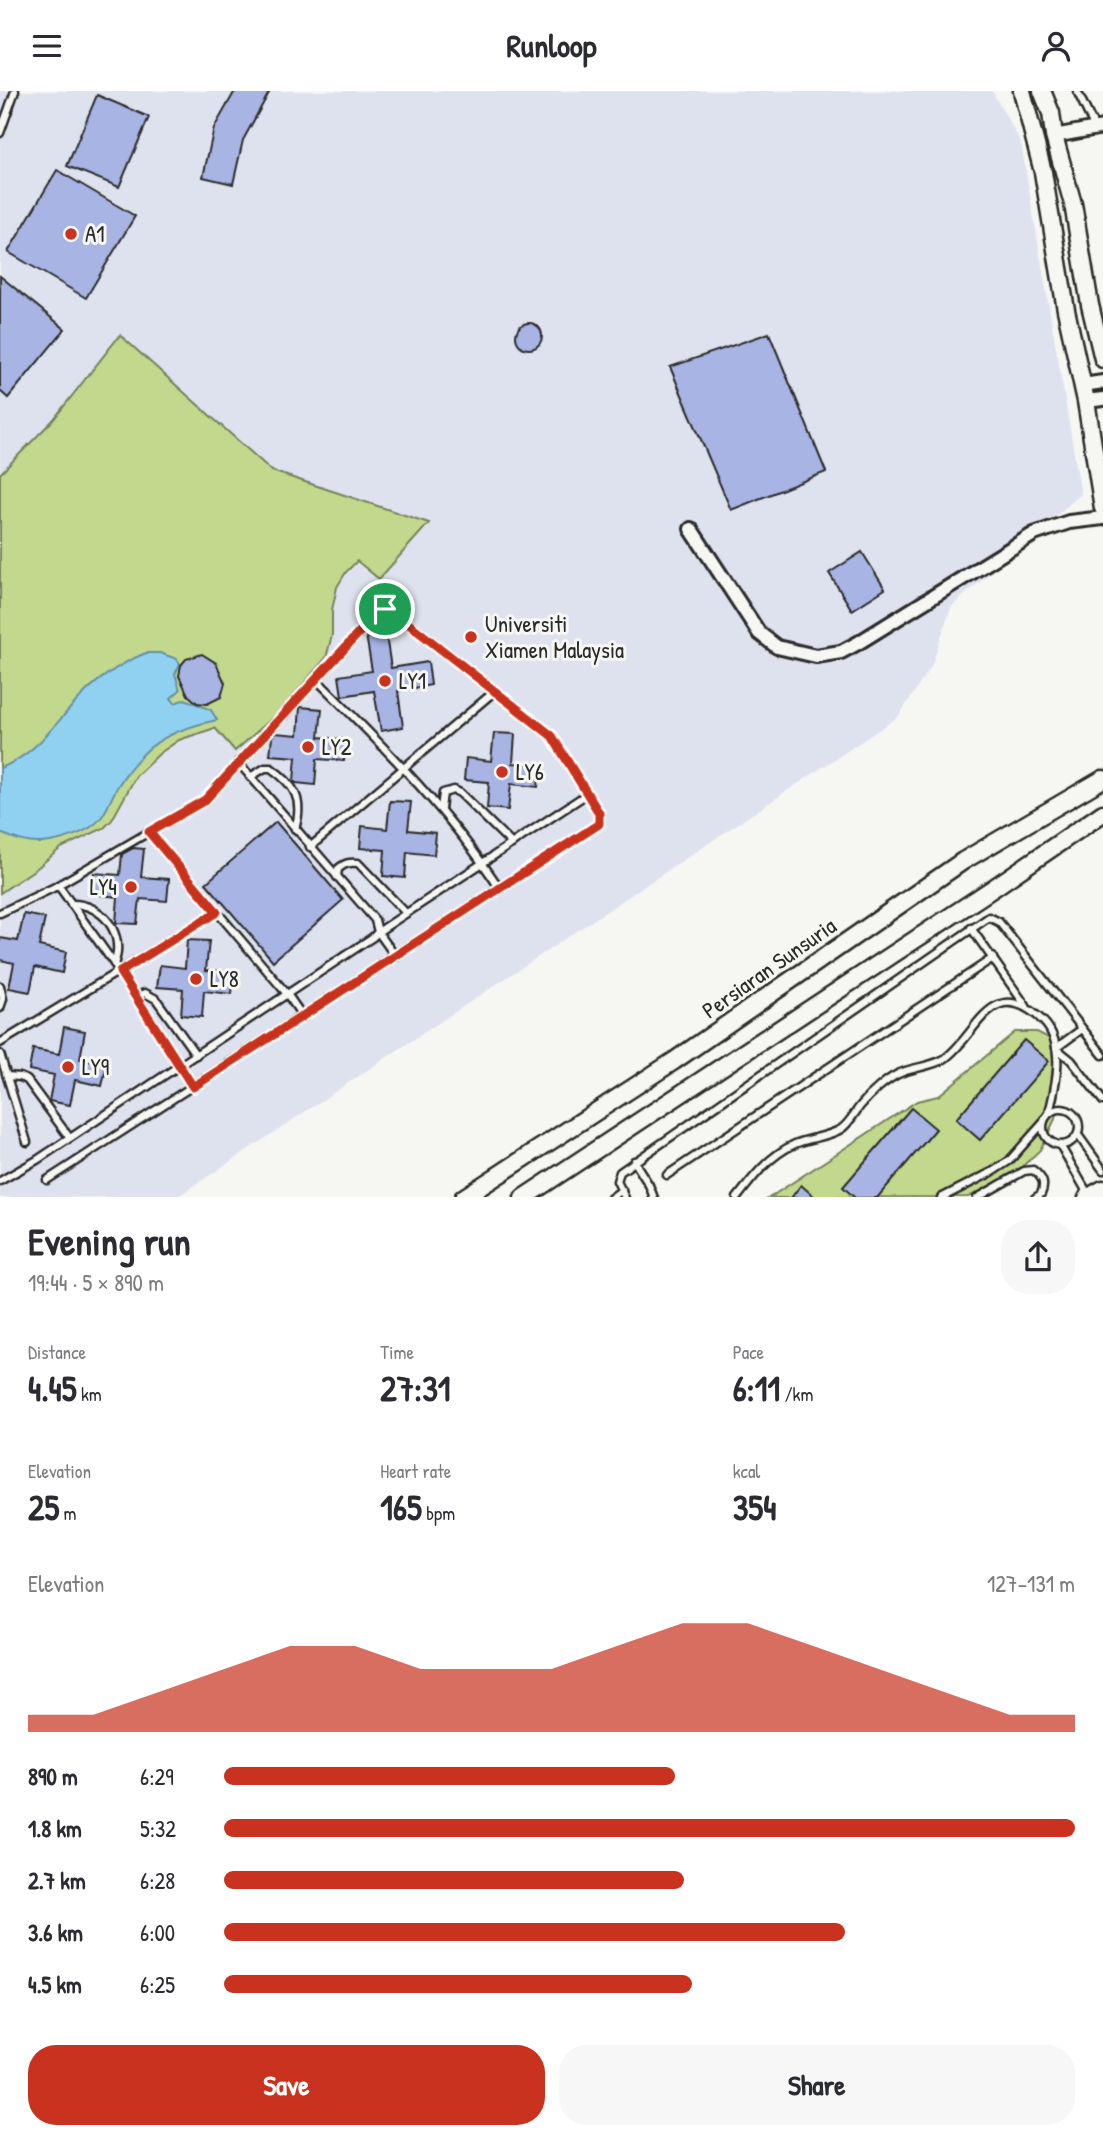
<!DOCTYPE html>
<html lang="en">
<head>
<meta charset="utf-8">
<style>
	:root { --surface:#fff; --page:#f7f7f7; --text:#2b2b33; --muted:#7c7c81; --accent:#c8321e }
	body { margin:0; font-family:"Patrick Hand",sans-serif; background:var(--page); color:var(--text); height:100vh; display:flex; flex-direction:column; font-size:26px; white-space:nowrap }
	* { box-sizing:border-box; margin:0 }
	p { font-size:23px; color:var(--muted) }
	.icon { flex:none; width:38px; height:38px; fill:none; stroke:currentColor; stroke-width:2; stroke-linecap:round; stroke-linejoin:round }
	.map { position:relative; height:1106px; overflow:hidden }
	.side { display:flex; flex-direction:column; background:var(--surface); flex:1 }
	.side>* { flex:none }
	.pin { position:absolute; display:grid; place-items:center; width:60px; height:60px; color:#fff; margin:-30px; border:4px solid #fff; border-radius:50%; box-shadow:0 2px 7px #0007 }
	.round { display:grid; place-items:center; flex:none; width:74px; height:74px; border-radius:28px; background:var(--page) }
	.summary { display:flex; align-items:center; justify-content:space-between; height:119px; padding:0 28px }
	h1 { font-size:38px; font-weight:700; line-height:52px }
	.metrics { display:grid; grid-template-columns:repeat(3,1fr); gap:10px; height:119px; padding:7px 28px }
	.metrics div { display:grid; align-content:center }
	.metrics b { font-size:35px; font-weight:700 }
	.metrics small { font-size:19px; font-weight:400 }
	.metrics p { font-size:19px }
	.chart { height:196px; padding:14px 28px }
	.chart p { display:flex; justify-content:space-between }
	.chart svg { width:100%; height:126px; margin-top:7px; fill:var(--accent); opacity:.7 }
	.button { display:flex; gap:14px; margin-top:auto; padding:14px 28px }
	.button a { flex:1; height:80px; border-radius:28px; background:var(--accent); color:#fff; font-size:28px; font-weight:700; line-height:80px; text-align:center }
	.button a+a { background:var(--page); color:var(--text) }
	ul { padding:0 28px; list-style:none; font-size:23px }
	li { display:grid; grid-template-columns:112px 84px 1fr; align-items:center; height:52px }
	li i { height:18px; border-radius:9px; background:var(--accent) }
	header { display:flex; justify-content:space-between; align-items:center; height:91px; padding:0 28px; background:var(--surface); font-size:32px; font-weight:700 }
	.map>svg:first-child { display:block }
	.built { fill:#dee2ee }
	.green { fill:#c2d88d; stroke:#76825c; stroke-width:2 }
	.water { fill:#90d1f2; stroke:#688fa2; stroke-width:2 }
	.building { fill:#a7b4e4; stroke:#2b2b2b; stroke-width:2 }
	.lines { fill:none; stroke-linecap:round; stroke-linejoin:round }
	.service-casing { stroke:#2b2b2b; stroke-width:11 }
	.minor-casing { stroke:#2b2b2b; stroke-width:18 }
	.tertiary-casing { stroke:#2b2b2b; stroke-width:21 }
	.service { stroke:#f6f6f2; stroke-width:6 }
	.minor { stroke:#f6f6f2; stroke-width:12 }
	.tertiary { stroke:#f6f6f2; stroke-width:16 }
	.route-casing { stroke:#fff; stroke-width:14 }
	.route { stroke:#c8321e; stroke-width:9 }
	.poi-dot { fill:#c8321e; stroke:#f6f6f2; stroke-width:2.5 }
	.labels { text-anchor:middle; stroke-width:6; stroke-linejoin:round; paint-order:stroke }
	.poi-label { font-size:23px; fill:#2b2b2b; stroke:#f6f6f2; text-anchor:start }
	.street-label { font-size:23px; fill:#2b2b2b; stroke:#f6f6f2 }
</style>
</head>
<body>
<header><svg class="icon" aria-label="menu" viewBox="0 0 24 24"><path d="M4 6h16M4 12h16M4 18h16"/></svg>Runloop<svg class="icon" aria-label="person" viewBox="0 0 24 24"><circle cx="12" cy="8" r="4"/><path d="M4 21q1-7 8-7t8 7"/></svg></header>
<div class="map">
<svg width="1103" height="1107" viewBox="0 0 1103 1107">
	<rect width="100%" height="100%" fill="#f6f6f2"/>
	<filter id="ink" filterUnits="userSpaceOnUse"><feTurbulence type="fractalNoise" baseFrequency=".0143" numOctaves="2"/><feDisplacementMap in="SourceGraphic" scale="14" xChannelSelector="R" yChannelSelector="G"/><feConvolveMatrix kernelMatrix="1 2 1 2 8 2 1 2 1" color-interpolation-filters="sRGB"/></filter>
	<g filter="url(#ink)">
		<polygon class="built" points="0,0 992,0 1021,52 1081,403 951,516 931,576 898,626 177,1106 0,1107"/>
		<g class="green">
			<polygon points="120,244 272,380 429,432 379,488 357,470 346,481 337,496 332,519 332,544 326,567 277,623 235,660 215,637 179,649 160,662 136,685 112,729 104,737 61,757 37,777 0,802 0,383 53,329"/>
			<polygon points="1015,941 1037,941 1051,948 1062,964 1055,1028 1040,1059 1007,1090 968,1106 769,1107 917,1010 938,1005"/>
		</g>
		<path class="water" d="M146 562H160L177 568 180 573 175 583 180 599 171 607 175 612 185 608 211 619 217 629C193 634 162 644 144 662 134 672 125 683 118 695 111 706 108 719 100 728 89 742 58 751 41 752 27 753 13 747 0 742V677C33 665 51 638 74 613 92 592 120 572 146 562Z"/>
		<g class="building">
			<polygon points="235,0 270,0 243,49 233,93 203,86 214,37"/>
			<polygon points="97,4 149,26 119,96 67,75"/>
			<polygon points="57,79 135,125 86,207 8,161"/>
			<polygon points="0,185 65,238 8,307 0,300"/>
			<circle cx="529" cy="245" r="13"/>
			<polygon points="769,242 826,381 731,419 670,276"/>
			<polygon points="862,461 885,498 852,519 829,482"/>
			<polygon points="385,538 391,577 428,571 431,594 398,600 403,636 381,640 374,600 342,605 339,585 372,580 366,544 369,540"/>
			<polygon points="202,563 216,572 225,592 221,606 207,613 197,612 188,604 179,585 181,574 186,568"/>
			<polygon points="300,616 322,618 319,646 347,649 344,670 317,668 315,694 296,692 294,690 296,666 270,664 272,646 275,642 298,644"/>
			<polygon points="494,642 515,643 513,672 540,674 538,696 511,693 508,719 487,717 489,691 464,689 466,667 491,670"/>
			<polygon points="390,710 411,711 408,739 436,742 434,764 407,761 405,787 383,785 385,759 360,757 362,735 387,738"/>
			<polygon points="276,731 343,809 273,870 206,792"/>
			<polygon points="133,757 144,758 141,786 169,788 167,810 140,808 137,833 116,832 118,806 92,803 94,782 120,784 122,763"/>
			<polygon points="24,823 45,827 39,855 66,861 62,882 35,876 30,901 9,897 14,872 0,869 0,847 18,850"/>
			<polygon points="187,849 209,850 206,879 234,881 232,903 204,900 202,926 181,924 183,898 157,896 160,874 185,877"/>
			<polygon points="64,936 85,940 80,968 107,973 102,995 75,989 70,1014 49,1010 54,984 29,979 33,958 59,963"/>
			<polygon points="1024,949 1049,970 980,1049 956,1028"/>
			<polygon points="911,1017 936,1038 877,1107 855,1107 843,1096"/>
			<polygon points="801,1094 816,1107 791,1107"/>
		</g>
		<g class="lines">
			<g class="service-casing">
				<g id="service">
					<polyline points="1077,0 1095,37"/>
					<polyline points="0,42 15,0"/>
					<path d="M317 589C383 655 449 720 500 798"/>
					<path d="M250 686 265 677H271C295 694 304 709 295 738"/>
					<polyline points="441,718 443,702 454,699 460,702 512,753"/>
					<polyline points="310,756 495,600"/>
					<path d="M337 786 338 778C345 772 349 771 358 772L406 822"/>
					<polyline points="58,794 120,881 193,996"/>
					<path d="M71 813C103 812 126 844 114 873"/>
					<polyline points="0,822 53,797 149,741 287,903 303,926"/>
					<polyline points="971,837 1026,915"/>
					<polyline points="396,866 378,841 587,703"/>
					<polyline points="0,895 3,908 0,917"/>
					<polyline points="135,905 145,902 156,908 196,964"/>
					<polyline points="1082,938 1056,957 1071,969 1103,1010"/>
					<polyline points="0,952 217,821"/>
					<polyline points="0,963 27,1051"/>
					<polyline points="7,985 20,986 27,989 69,1046"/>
					<circle cx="1061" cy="1036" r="18"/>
					<polyline points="1078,1044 1103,1079"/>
					<polyline points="1060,1054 1088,1103"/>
					<polyline points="634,1070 649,1094 654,1107"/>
					<polyline points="667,1084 993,867"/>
					<polyline points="47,1089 599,733 599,722 552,645 391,518 379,521 206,709 149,741"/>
					<polyline points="0,1090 37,1069 373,846 378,841 375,829 238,671"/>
					<polyline points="611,1107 622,1099"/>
					<polyline points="625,1107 617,1090 620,1081 989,826 999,831 1103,964"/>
					<path d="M737 1107C753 1086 770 1064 795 1053 809 1047 828 1046 841 1038 849 1033 855 1021 861 1014 870 1003 886 989 898 983 912 976 931 976 944 968 977 946 991 880 1043 930 1066 953 1056 994 1049 1022"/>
					<polyline points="941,1107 992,1081 1009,1070 1043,1032"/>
					<path d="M977 1107 1024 1080 1033 1079C1042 1086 1046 1092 1041 1103L1035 1107"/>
				</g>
			</g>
			<g class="minor-casing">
				<g id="minor">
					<polyline points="1054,45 1103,36"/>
					<polyline points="1083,294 1103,291"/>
					<polyline points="1086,310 1103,308"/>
					<polyline points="691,438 759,542 777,556 816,565 841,561 858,552 1034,443 1069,431 1103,427"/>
				</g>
			</g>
			<g class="tertiary-casing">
				<g id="tertiary">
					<polyline points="1022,0 1043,81 1066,219 1086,310 1103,417"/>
					<polyline points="1042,0 1051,22 1054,45 1073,113 1090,214 1103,268"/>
					<polyline points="463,1107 674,970 963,770 1103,688"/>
					<polyline points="523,1107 992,798 1103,722"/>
					<polyline points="1087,1107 1103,1098"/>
				</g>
			</g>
			<use href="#service" class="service"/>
			<use href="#minor" class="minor"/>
			<use href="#tertiary" class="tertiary"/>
		</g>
	</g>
	<g class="lines" filter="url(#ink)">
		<g class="route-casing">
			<polygon id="route" points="385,518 391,519 552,645 599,722 599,733 193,996 120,881 217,821 149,741 205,709 379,520"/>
		</g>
		<use href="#route" class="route"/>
	</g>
	<g class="poi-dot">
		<circle cx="71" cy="143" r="7"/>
		<circle cx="471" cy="546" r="7"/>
		<circle cx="385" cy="590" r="7"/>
		<circle cx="308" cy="656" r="7"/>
		<circle cx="502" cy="681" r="7"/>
		<circle cx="131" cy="796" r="7"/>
		<circle cx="196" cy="888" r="7"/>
		<circle cx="68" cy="976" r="7"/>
	</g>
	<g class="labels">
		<g class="poi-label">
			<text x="85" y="151">A1</text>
			<text x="485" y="541">Universiti<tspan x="485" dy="26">Xiamen Malaysia</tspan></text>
			<text x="399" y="598">LY1</text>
			<text x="322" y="664">LY2</text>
			<text x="516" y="689">LY6</text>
			<text x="117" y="804" text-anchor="end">LY4</text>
			<text x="210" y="896">LY8</text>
			<text x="82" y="984">LY9</text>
		</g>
		<g class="street-label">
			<text transform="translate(769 877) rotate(-35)" y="8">Persiaran Sunsuria</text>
		</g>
	</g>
</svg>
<div class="pin" style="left:385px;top:518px;background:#1e9e55"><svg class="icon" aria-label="arrive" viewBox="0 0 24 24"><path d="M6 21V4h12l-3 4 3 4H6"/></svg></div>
</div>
<section class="side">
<div class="summary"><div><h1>Evening run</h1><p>19:44 · 5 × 890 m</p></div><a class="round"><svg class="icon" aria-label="share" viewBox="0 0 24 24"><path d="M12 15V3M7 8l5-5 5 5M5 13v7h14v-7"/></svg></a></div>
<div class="metrics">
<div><p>Distance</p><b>4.45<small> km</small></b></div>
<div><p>Time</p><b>27:31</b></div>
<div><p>Pace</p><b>6:11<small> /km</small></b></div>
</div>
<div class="metrics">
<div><p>Elevation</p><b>25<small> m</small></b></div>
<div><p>Heart rate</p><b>165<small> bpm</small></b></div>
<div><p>kcal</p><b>354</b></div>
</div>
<div class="chart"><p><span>Elevation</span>127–131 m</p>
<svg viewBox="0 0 160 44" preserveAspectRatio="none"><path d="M0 44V38L10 38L20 30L30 22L40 14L50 14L60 22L70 22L80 22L90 14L100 6L110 6L120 14L130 22L140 30L150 38L160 38V44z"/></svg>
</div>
<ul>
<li><b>890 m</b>6:29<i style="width:53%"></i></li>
<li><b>1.8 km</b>5:32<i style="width:100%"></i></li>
<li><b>2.7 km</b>6:28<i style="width:54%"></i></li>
<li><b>3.6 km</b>6:00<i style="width:73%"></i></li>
<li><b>4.5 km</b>6:25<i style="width:55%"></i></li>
</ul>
<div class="button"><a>Save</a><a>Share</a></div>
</section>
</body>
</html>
